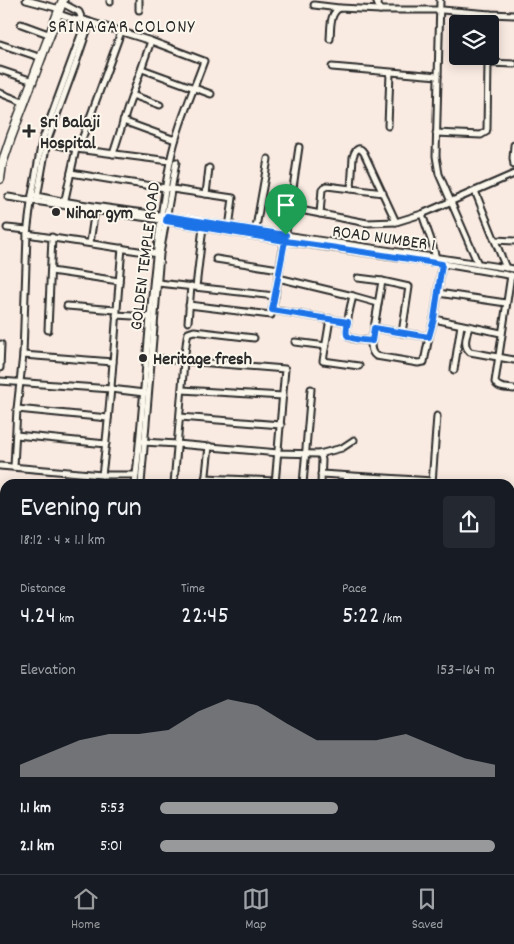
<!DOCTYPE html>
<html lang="en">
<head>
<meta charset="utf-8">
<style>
	:root { --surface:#171b24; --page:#242831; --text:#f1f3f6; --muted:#9ea1a6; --line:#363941; --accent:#98999b }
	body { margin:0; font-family:Dekko,sans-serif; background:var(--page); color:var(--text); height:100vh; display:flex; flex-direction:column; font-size:19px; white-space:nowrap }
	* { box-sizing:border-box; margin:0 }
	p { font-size:16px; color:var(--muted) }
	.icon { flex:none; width:28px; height:28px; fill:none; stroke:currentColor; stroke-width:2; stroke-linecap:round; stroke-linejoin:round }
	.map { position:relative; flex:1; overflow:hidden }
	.sheet { position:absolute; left:0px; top:479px; width:515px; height:396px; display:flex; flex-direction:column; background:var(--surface); border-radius:15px 15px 0 0; box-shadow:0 2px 12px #0003 }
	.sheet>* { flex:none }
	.fabs { position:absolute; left:449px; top:15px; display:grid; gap:10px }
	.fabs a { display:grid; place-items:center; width:50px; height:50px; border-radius:5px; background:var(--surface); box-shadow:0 2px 12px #0003; font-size:25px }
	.pin { position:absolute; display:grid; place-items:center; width:42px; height:42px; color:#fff; margin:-51px -21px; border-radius:50% 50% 50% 0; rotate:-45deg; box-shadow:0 0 5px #0007 }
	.pin .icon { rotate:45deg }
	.round { display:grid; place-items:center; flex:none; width:52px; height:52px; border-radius:5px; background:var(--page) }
	.summary { display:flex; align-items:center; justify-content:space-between; height:85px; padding:0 20px }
	h1 { font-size:28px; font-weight:600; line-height:38px }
	.figures { display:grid; grid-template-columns:repeat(3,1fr); gap:8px; height:85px; padding:5px 20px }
	.figures div { display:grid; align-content:center }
	.figures b { font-size:25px; font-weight:600 }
	.figures small { font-size:14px; font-weight:400 }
	.figures p { font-size:14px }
	.chart { height:140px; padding:10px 20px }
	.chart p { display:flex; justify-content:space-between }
	.chart svg { width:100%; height:90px; margin-top:5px; fill:var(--accent); opacity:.7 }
	ul { padding:0 20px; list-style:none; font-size:16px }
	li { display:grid; grid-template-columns:80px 60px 1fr; align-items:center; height:38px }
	li i { height:12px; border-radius:6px; background:var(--accent) }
	.tabs { display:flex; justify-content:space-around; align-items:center; height:70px; border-top:1px solid var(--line); background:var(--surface); font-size:14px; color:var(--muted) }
	.tabs a { display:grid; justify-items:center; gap:2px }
	.tabs .on { color:var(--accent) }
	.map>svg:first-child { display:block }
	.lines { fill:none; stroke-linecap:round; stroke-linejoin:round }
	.street-casing { stroke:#2b2b2b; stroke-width:9 }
	.secondary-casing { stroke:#2b2b2b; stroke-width:11 }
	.street { stroke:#fbf7ec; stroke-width:5 }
	.secondary { stroke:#fbf7ec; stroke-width:8 }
	.route-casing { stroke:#fff; stroke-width:10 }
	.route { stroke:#1a73e8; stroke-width:6 }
	.poi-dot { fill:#2b2b2b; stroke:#fbf7ec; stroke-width:2 }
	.labels { text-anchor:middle; stroke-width:4; stroke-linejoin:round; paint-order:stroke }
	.poi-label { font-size:18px; font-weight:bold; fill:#2b2b2b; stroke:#fbf7ec; text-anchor:start }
	.street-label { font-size:18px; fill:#2b2b2b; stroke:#fbf7ec }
	.neighbourhood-label { font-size:19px; letter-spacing:1px; fill:#2b2b2b; stroke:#fbf7ec }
</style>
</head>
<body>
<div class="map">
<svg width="514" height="874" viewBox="0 0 514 874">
	<rect width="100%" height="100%" fill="#faebe2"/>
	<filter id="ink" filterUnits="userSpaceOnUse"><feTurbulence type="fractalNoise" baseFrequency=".02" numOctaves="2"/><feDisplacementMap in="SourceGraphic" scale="10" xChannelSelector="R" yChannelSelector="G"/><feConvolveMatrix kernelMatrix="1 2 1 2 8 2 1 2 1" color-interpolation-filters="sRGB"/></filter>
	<g filter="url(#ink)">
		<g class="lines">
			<g class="street-casing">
				<g id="street">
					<polyline points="26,0 60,9"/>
					<polyline points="139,0 139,10"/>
					<polyline points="376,0 380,10"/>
					<polyline points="440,0 436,156 439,174 478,264"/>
					<polyline points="110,2 110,0"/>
					<polyline points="62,3 79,12 82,19"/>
					<polyline points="314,5 339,8"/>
					<path d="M59 14 76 20 82 19 90 22 151 41 204 61C192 94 177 127 170 162 150 268 147 377 135 484"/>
					<polyline points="21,24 51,35"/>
					<polyline points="490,24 490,14"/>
					<path d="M330 39C331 29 329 13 340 8L380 10H442L490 14 514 15"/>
					<polyline points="0,44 42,58"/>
					<polyline points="332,67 438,76"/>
					<polyline points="142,69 211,94"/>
					<polyline points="0,70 33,81"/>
					<polyline points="0,93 25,103"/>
					<polyline points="132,95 160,105"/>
					<polyline points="123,121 175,140"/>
					<polyline points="388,126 390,73"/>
					<polyline points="436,133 481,135 486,132 487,129 488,63 514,64"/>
					<polyline points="45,142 76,149 170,161"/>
					<polyline points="514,145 513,158 514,165"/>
					<polyline points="113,154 128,107 151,41"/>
					<polyline points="71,173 125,182 233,198 229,228"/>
					<path d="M351 189 353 157C355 150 359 145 364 153L396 222"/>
					<polyline points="475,191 506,268"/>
					<polyline points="206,194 209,168"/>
					<path d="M32 195C79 206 129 210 177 218 289 236 402 253 514 269"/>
					<polyline points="8,197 161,220 285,241 438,263 514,276"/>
					<polyline points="37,198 47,142 76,63 90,22"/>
					<polyline points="64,204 76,149 81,142 121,32"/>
					<polyline points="290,208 367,223 396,222 422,214 514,174"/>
					<polyline points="320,214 322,189 327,186 383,193"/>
					<polyline points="422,214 431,240 436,258"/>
					<polyline points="7,228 27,230"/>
					<polyline points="255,233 268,159"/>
					<polyline points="27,234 158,254"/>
					<polyline points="495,240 514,241"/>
					<polyline points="90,243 95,209"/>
					<polyline points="216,259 279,269"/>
					<polyline points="51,271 119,281"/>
					<path d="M511 275 495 382C498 389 507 388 514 389"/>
					<polyline points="278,278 353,296"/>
					<polyline points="358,278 382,281 409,287 402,333"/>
					<polyline points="158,283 275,296 290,208 299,147"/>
					<polyline points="196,287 203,227"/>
					<polyline points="438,293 506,303"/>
					<polyline points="275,296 272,310 348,322"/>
					<polyline points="189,305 271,315 272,310"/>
					<polyline points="67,306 116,310"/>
					<polyline points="116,315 150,317"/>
					<polyline points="330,319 323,361 359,366"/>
					<polyline points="434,319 442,264"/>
					<polyline points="188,322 191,286"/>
					<path d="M469 326C467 335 462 345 470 352L514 360"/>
					<path d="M374 328 429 337 424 362 418 363 376 356C367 349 373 337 374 328Z"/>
					<polyline points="374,328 382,281"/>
					<polyline points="48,330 52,237"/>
					<polyline points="429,337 434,319 501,333"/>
					<path d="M372 341C367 340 351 340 348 336 344 330 351 304 353 296L378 303"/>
					<polyline points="295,342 326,346"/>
					<polyline points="23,355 113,362"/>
					<polyline points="149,358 285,369 275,484"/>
					<polyline points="0,368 1,344"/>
					<polyline points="454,370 461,325"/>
					<polyline points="0,381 111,389 144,393"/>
					<polyline points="182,390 283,396"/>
					<polyline points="17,409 108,418"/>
					<polyline points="180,417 281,425"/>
					<polyline points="16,435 106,444"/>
					<polyline points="143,442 177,444 278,453 319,454 321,456 322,460 321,484"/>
					<polyline points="319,454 342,448 354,440"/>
					<polyline points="0,466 102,475 136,475"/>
					<polyline points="14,467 17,409 23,355 27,234 32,195 42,141 86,21"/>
					<polyline points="321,474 433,481"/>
					<path d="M102 475C112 400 115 324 122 248"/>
					<polyline points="205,478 275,481"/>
					<polyline points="432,483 437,416"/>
					<polyline points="141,484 160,254 176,162"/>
					<polyline points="174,484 184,362 187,337 188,333 194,331 254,338"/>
					<polyline points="205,484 209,446"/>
					<polyline points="303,484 311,389"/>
					<polyline points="346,484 347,476"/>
					<polyline points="0,497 5,497"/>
					<polyline points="0,527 5,527"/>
					<polyline points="0,551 5,551"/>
					<polyline points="510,575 514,576"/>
					<polyline points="0,581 5,581"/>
					<polyline points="510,607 514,608"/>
					<polyline points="0,610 5,610"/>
					<polyline points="0,633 5,634"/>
					<polyline points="510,640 514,641"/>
					<polyline points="0,667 5,667"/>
					<polyline points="510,668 514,670"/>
					<polyline points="0,694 5,694"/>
					<polyline points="511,758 514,748"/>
					<polyline points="510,766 514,766"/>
					<polyline points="0,769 5,770"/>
					<polyline points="510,775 514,781"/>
					<polyline points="0,798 5,798"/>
					<polyline points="510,815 514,809"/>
					<polyline points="0,825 5,825"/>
					<polyline points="510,831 514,830"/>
					<polyline points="510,848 514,850"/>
					<polyline points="0,852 5,852"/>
					<polyline points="510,869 514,870"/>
					<polyline points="41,870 41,874"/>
					<polyline points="105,870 106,874"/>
					<polyline points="221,870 240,874"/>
					<polyline points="325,870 333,871"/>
					<polyline points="463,870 463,874"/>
					<polyline points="115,874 152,870"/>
					<polyline points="391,874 391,870"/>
					<polyline points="488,874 489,870"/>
				</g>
			</g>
			<g class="secondary-casing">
				<polyline id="secondary" points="0,179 2,164 11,137 63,0"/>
			</g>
			<use href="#street" class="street"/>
			<use href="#secondary" class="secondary"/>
		</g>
	</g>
	<g class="lines" filter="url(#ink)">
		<g class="route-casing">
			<path id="route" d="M286 235 167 216 166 221 285 241 272 310 348 322C347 325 346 332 347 335 350 340 366 340 372 341L374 328 429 337 434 319 442 264 330 247 285 241 286 235"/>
		</g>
		<use href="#route" class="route"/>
	</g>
	<g class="poi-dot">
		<path d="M26.5 123.5h5v5h5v5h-5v5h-5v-5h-5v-5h5z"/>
		<circle cx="56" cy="212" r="5"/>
		<circle cx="143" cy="358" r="5"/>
	</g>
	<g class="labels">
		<g class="poi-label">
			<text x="40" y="127">Sri Balaji<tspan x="40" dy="21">Hospital</tspan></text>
			<text x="66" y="218">Nihar gym</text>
			<text x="153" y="364">Heritage fresh</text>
		</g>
		<g class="street-label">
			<text transform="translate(384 237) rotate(8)" y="6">ROAD NUMBER 1</text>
			<text transform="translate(144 256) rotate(-83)" y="6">GOLDEN TEMPLE ROAD</text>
		</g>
		<g class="neighbourhood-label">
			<text x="122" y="32">SRINAGAR COLONY</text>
		</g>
	</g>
</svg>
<div class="fabs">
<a><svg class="icon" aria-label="layers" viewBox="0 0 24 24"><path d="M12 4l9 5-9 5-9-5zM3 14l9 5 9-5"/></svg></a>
</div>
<div class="pin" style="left:286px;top:235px;background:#1e9e55"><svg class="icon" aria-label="arrive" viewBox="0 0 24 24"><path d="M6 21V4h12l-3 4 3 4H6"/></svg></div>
<section class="sheet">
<div class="summary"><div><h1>Evening run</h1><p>18:12 · 4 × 1.1 km</p></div><a class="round"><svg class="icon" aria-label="share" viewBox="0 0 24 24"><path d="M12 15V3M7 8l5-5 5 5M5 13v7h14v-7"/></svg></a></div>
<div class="figures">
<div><p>Distance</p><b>4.24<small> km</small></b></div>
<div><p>Time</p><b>22:45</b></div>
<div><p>Pace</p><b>5:22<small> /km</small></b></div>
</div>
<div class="chart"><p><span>Elevation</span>153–164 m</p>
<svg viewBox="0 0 160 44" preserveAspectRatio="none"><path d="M0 44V38L10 32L20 26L30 23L40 23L50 21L60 12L70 6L80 9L90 18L100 26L110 26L120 26L130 23L140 29L150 35L160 38V44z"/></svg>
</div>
<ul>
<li><b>1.1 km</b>5:53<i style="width:53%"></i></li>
<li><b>2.1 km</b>5:01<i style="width:100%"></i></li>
</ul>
</section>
</div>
<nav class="tabs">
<a class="on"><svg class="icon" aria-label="home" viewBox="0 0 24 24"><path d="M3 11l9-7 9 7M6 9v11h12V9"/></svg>Home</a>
<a><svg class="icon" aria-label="map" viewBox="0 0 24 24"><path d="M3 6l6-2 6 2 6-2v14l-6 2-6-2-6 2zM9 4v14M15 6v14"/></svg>Map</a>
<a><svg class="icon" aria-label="saved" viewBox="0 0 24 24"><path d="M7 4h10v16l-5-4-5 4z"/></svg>Saved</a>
</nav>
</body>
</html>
